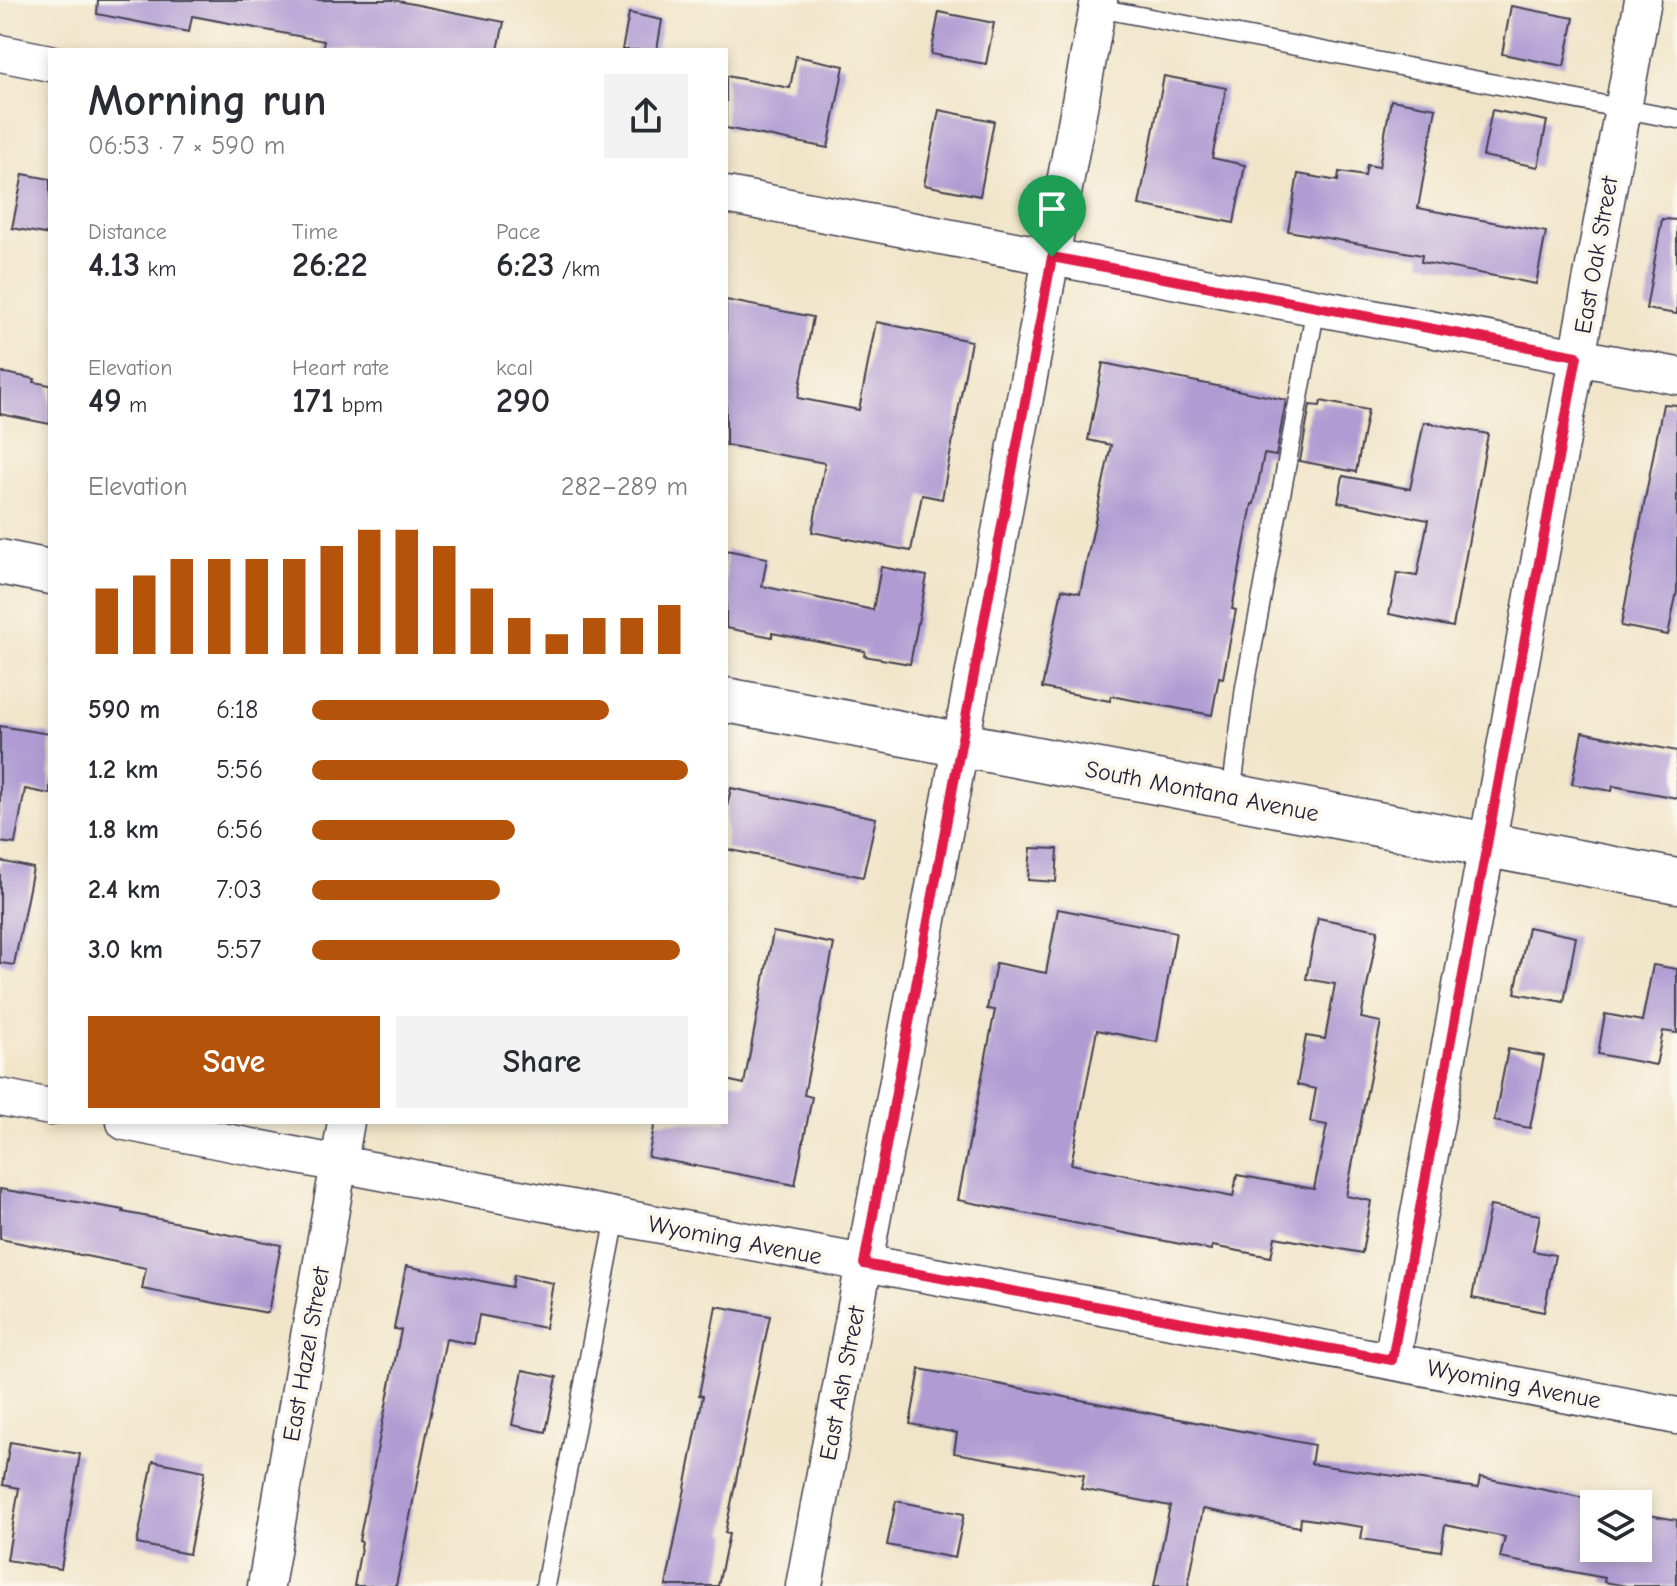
<!DOCTYPE html>
<html lang="en">
<head>
<meta charset="utf-8">
<style>
	:root { --surface:#fff; --page:#f2f2f3; --text:#2b2b33; --muted:#7c7c81; --accent:#b45309 }
	body { margin:0; font-family:"Comic Neue",sans-serif; background:var(--page); color:var(--text); height:100vh; display:flex; flex-direction:column; font-size:30px; white-space:nowrap }
	* { box-sizing:border-box; margin:0 }
	p { font-size:26px; color:var(--muted) }
	.icon { flex:none; width:44px; height:44px; fill:none; stroke:currentColor; stroke-width:2; stroke-linecap:round; stroke-linejoin:round }
	.map { position:relative; flex:1; overflow:hidden }
	.panel { position:absolute; left:48px; top:48px; width:680px; height:1076px; display:flex; flex-direction:column; background:var(--surface); border-radius:0px; box-shadow:0 4px 12px #0003 }
	.panel>* { flex:none }
	.controls { position:absolute; left:1580px; top:1490px; display:grid; gap:16px }
	.controls a { display:grid; place-items:center; width:72px; height:72px; border-radius:0px; background:var(--surface); box-shadow:0 4px 12px #0003; font-size:40px }
	.pin { position:absolute; display:grid; place-items:center; width:68px; height:68px; color:#fff; margin:-82px -34px; border-radius:50% 50% 50% 0; rotate:-45deg; box-shadow:0 0 8px #0007 }
	.pin .icon { rotate:45deg }
	.round { display:grid; place-items:center; flex:none; width:84px; height:84px; border-radius:0px; background:var(--page) }
	.headline { display:flex; align-items:center; justify-content:space-between; height:136px; padding:0 40px }
	h1 { font-size:44px; font-weight:700; line-height:60px }
	.stats { display:grid; grid-template-columns:repeat(3,1fr); gap:12px; height:136px; padding:8px 40px }
	.stats div { display:grid; align-content:center }
	.stats b { font-size:34px; font-weight:700 }
	.stats small { font-size:22px; font-weight:400 }
	.stats p { font-size:22px }
	.chart { height:224px; padding:16px 40px }
	.chart p { display:flex; justify-content:space-between }
	.chart svg { width:100%; height:144px; margin-top:8px; stroke:var(--accent); stroke-width:6 }
	.button { display:flex; gap:16px; margin-top:auto; padding:16px 40px }
	.button a { flex:1; height:92px; border-radius:0px; background:var(--accent); color:#fff; font-size:32px; font-weight:700; line-height:92px; text-align:center }
	.button a+a { background:var(--page); color:var(--text) }
	ul { padding:0 40px; list-style:none; font-size:26px }
	li { display:grid; grid-template-columns:128px 96px 1fr; align-items:center; height:60px }
	li i { height:20px; border-radius:10px; background:var(--accent) }
	.map>svg:first-child { display:block }
	.building { fill:#b09cd3 }
	.lines { fill:none; stroke-linecap:round; stroke-linejoin:round }
	.service-casing { stroke:#413f50; stroke-width:21 }
	.minor-casing { stroke:#413f50; stroke-width:39 }
	.tertiary-casing { stroke:#413f50; stroke-width:47 }
	.service { stroke:#fff; stroke-width:18 }
	.minor { stroke:#fff; stroke-width:36 }
	.tertiary { stroke:#fff; stroke-width:44 }
	.route-casing { stroke:#fff; stroke-width:16 }
	.route { stroke:#e11d48; stroke-width:10 }
	.labels { text-anchor:middle; stroke-width:8; stroke-linejoin:round; paint-order:stroke }
	.street-label { font-size:24px; fill:#22223b; stroke:#fbf7ec }
</style>
</head>
<body>
<div class="map">
<svg width="1677" height="1586" viewBox="0 0 1677 1586">
	<rect width="100%" height="100%" fill="#fbf7ec"/>
	<filter id="ink" filterUnits="userSpaceOnUse"><feTurbulence type="fractalNoise" baseFrequency=".0125" numOctaves="2"/><feDisplacementMap in="SourceGraphic" scale="16" xChannelSelector="R" yChannelSelector="G"/><feConvolveMatrix kernelMatrix="1 2 1 2 8 2 1 2 1" color-interpolation-filters="sRGB"/></filter>
	<filter id="wash" filterUnits="userSpaceOnUse"><feTurbulence type="fractalNoise" baseFrequency=".006" numOctaves="4" result="noise"/><feDisplacementMap in="SourceGraphic" scale="32" xChannelSelector="R" yChannelSelector="G"/><feGaussianBlur stdDeviation="1.8" result="paint"/><feColorMatrix in="noise" values="0 0 0 0 0 0 0 0 0 0 0 0 0 0 0 0 0 1.4 0 .05"/><feComposite in="paint" operator="in"/></filter>
	<g filter="url(#wash)">
		<rect width="100%" height="100%" fill="#f1e5c9"/>
		<g id="blocks">
			<g class="building">
				<polygon points="98,0 393,0 504,22 498,50 322,50 324,41 192,16 189,32 97,14"/>
				<polygon points="1511,6 1574,18 1564,66 1502,54"/>
				<polygon points="939,12 994,23 986,64 931,54"/>
				<polygon points="629,13 662,20 657,50 622,50"/>
				<polygon points="796,56 844,66 828,148 726,128 726,76 790,88"/>
				<polygon points="1164,76 1226,88 1212,158 1245,165 1234,223 1139,205"/>
				<polygon points="1391,100 1436,108 1418,208 1546,232 1536,284 1421,262 1422,255 1288,231 1298,174 1338,181 1339,172 1365,176 1367,165 1379,167"/>
				<polygon points="939,110 994,121 980,196 924,185"/>
				<polygon points="1492,110 1547,121 1538,167 1483,156"/>
				<polygon points="23,174 50,179 50,235 12,228"/>
				<polygon points="1662,219 1677,220 1677,314 1646,309"/>
				<polygon points="726,300 813,317 798,398 859,410 876,322 971,341 942,499 922,495 911,551 812,532 825,463 726,445"/>
				<polygon points="1103,363 1286,400 1276,456 1264,454 1254,504 1252,504 1232,609 1236,610 1223,678 1219,677 1212,715 1111,696 1110,701 1042,688 1062,589 1080,593 1111,445 1088,440"/>
				<polygon points="0,372 35,379 34,382 50,385 50,424 0,414"/>
				<polygon points="1321,401 1368,410 1356,472 1300,461 1310,405 1320,406"/>
				<polygon points="1663,404 1677,405 1677,591 1668,635 1621,626"/>
				<polygon points="1424,422 1488,434 1453,627 1389,614 1397,573 1417,576 1428,520 1338,502 1343,476 1410,489"/>
				<polygon points="726,550 767,558 762,586 873,610 881,567 927,576 910,664 864,656 865,651 772,633 772,637 726,628"/>
				<polygon points="0,726 50,734 50,794 25,789 15,844 0,842"/>
				<polygon points="1582,732 1677,751 1677,798 1613,786 1612,791 1572,784"/>
				<polygon points="731,788 876,818 863,877 726,849 726,811"/>
				<polygon points="1031,848 1058,849 1056,882 1028,880"/>
				<polygon points="0,861 33,868 14,965 0,963"/>
				<polygon points="1058,909 1176,932 1157,1042 1097,1030 1071,1164 1233,1197 1237,1175 1314,1189 1327,1125 1310,1122 1316,1089 1297,1085 1306,1036 1325,1039 1335,984 1306,979 1318,918 1378,930 1361,1018 1381,1022 1346,1196 1371,1201 1362,1253 1275,1237 1271,1257 1212,1246 1211,1250 958,1200 995,1010 987,1009 996,963 1046,973"/>
				<polygon points="1528,927 1576,937 1564,1002 1515,993"/>
				<polygon points="773,932 834,944 804,1095 812,1097 795,1185 648,1157 655,1122 726,1122 726,1080 744,1084"/>
				<polygon points="1653,965 1677,969 1677,1033 1663,1031 1656,1065 1598,1054 1605,1014 1642,1021"/>
				<polygon points="1508,1049 1544,1056 1530,1128 1494,1121"/>
				<polygon points="0,1189 124,1210 123,1212 205,1228 205,1230 281,1245 268,1313 142,1289 146,1268 0,1239"/>
				<polygon points="1490,1206 1540,1215 1533,1251 1555,1255 1544,1312 1472,1298"/>
				<polygon points="406,1266 512,1287 514,1275 553,1283 545,1328 479,1315 474,1344 446,1339 396,1586 354,1586 362,1542 359,1541 401,1330 394,1329"/>
				<polygon points="716,1306 770,1316 725,1533 729,1534 718,1586 666,1586 703,1396 699,1395"/>
				<polygon points="920,1369 1314,1445 1311,1464 1478,1488 1480,1477 1595,1500 1594,1548 1638,1548 1638,1513 1677,1520 1677,1586 1627,1586 1604,1582 1605,1578 1500,1558 1505,1537 1445,1525 1441,1551 1361,1539 1363,1527 1301,1518 1300,1527 1203,1509 1188,1586 1154,1586 1170,1506 1081,1489 1084,1475 954,1453 957,1433 910,1424"/>
				<polygon points="523,1370 557,1377 546,1432 512,1425"/>
				<polygon points="10,1442 80,1454 61,1569 7,1560 19,1488 3,1485"/>
				<polygon points="153,1461 205,1471 189,1554 137,1544"/>
				<polygon points="896,1501 964,1514 955,1558 887,1545"/>
			</g>
		</g>
	</g>
	<g filter="url(#ink)">
		<use href="#blocks" fill-opacity="0" stroke="#413f50" stroke-width="2"/>
		<g class="lines">
			<g class="service-casing">
				<g id="service">
					<polyline points="1098,8 1677,119"/>
					<polyline points="1231,796 1245,687 1316,307"/>
					<polyline points="545,1586 616,1217"/>
				</g>
			</g>
			<g class="minor-casing">
				<g id="minor">
					<polyline points="0,53 50,63"/>
					<polyline points="726,195 1677,376"/>
					<polyline points="0,1097 50,1107"/>
					<path d="M125 1122C641 1225 1160 1315 1677 1416"/>
					<polyline points="1392,1360 1643,0"/>
					<polyline points="266,1586 346,1122"/>
					<polyline points="804,1586 1099,0"/>
				</g>
			</g>
			<g class="tertiary-casing">
				<g id="tertiary">
					<polyline points="0,562 50,572"/>
					<polyline points="726,700 1677,881"/>
				</g>
			</g>
			<use href="#service" class="service"/>
			<use href="#minor" class="minor"/>
			<use href="#tertiary" class="tertiary"/>
		</g>
	</g>
	<g class="lines" filter="url(#ink)">
		<g class="route-casing">
			<polygon id="route" points="1052,257 1577,356 1392,1360 864,1264"/>
		</g>
		<use href="#route" class="route"/>
	</g>
	<g class="labels">
		<g class="street-label">
			<text transform="translate(1596 255) rotate(-80)" y="8">East Oak Street</text>
			<text transform="translate(1202 791) rotate(11)" y="8">South Montana Avenue</text>
			<text transform="translate(735 1240) rotate(11)" y="8">Wyoming Avenue</text>
			<text transform="translate(306 1354) rotate(-80)" y="8">East Hazel Street</text>
			<text transform="translate(842 1383) rotate(-79)" y="8">East Ash Street</text>
			<text transform="translate(1514 1384) rotate(11)" y="8">Wyoming Avenue</text>
		</g>
	</g>
</svg>
<div class="controls">
<a><svg class="icon" aria-label="layers" viewBox="0 0 24 24"><path d="M12 4l9 5-9 5-9-5zM3 14l9 5 9-5"/></svg></a>
</div>
<div class="pin" style="left:1052px;top:257px;background:#1e9e55"><svg class="icon" aria-label="arrive" viewBox="0 0 24 24"><path d="M6 21V4h12l-3 4 3 4H6"/></svg></div>
<section class="panel">
<div class="headline"><div><h1>Morning run</h1><p>06:53 · 7 × 590 m</p></div><a class="round"><svg class="icon" aria-label="share" viewBox="0 0 24 24"><path d="M12 15V3M7 8l5-5 5 5M5 13v7h14v-7"/></svg></a></div>
<div class="stats">
<div><p>Distance</p><b>4.13<small> km</small></b></div>
<div><p>Time</p><b>26:22</b></div>
<div><p>Pace</p><b>6:23<small> /km</small></b></div>
</div>
<div class="stats">
<div><p>Elevation</p><b>49<small> m</small></b></div>
<div><p>Heart rate</p><b>171<small> bpm</small></b></div>
<div><p>kcal</p><b>290</b></div>
</div>
<div class="chart"><p><span>Elevation</span>282–289 m</p>
<svg viewBox="0 0 160 44" preserveAspectRatio="none"><path d="M5 44V24M15 44V20M25 44V15M35 44V15M45 44V15M55 44V15M65 44V11M75 44V6M85 44V6M95 44V11M105 44V24M115 44V33M125 44V38M135 44V33M145 44V33M155 44V29"/></svg>
</div>
<ul>
<li><b>590 m</b>6:18<i style="width:79%"></i></li>
<li><b>1.2 km</b>5:56<i style="width:100%"></i></li>
<li><b>1.8 km</b>6:56<i style="width:54%"></i></li>
<li><b>2.4 km</b>7:03<i style="width:50%"></i></li>
<li><b>3.0 km</b>5:57<i style="width:98%"></i></li>
</ul>
<div class="button"><a>Save</a><a>Share</a></div>
</section>
</div>
</body>
</html>
